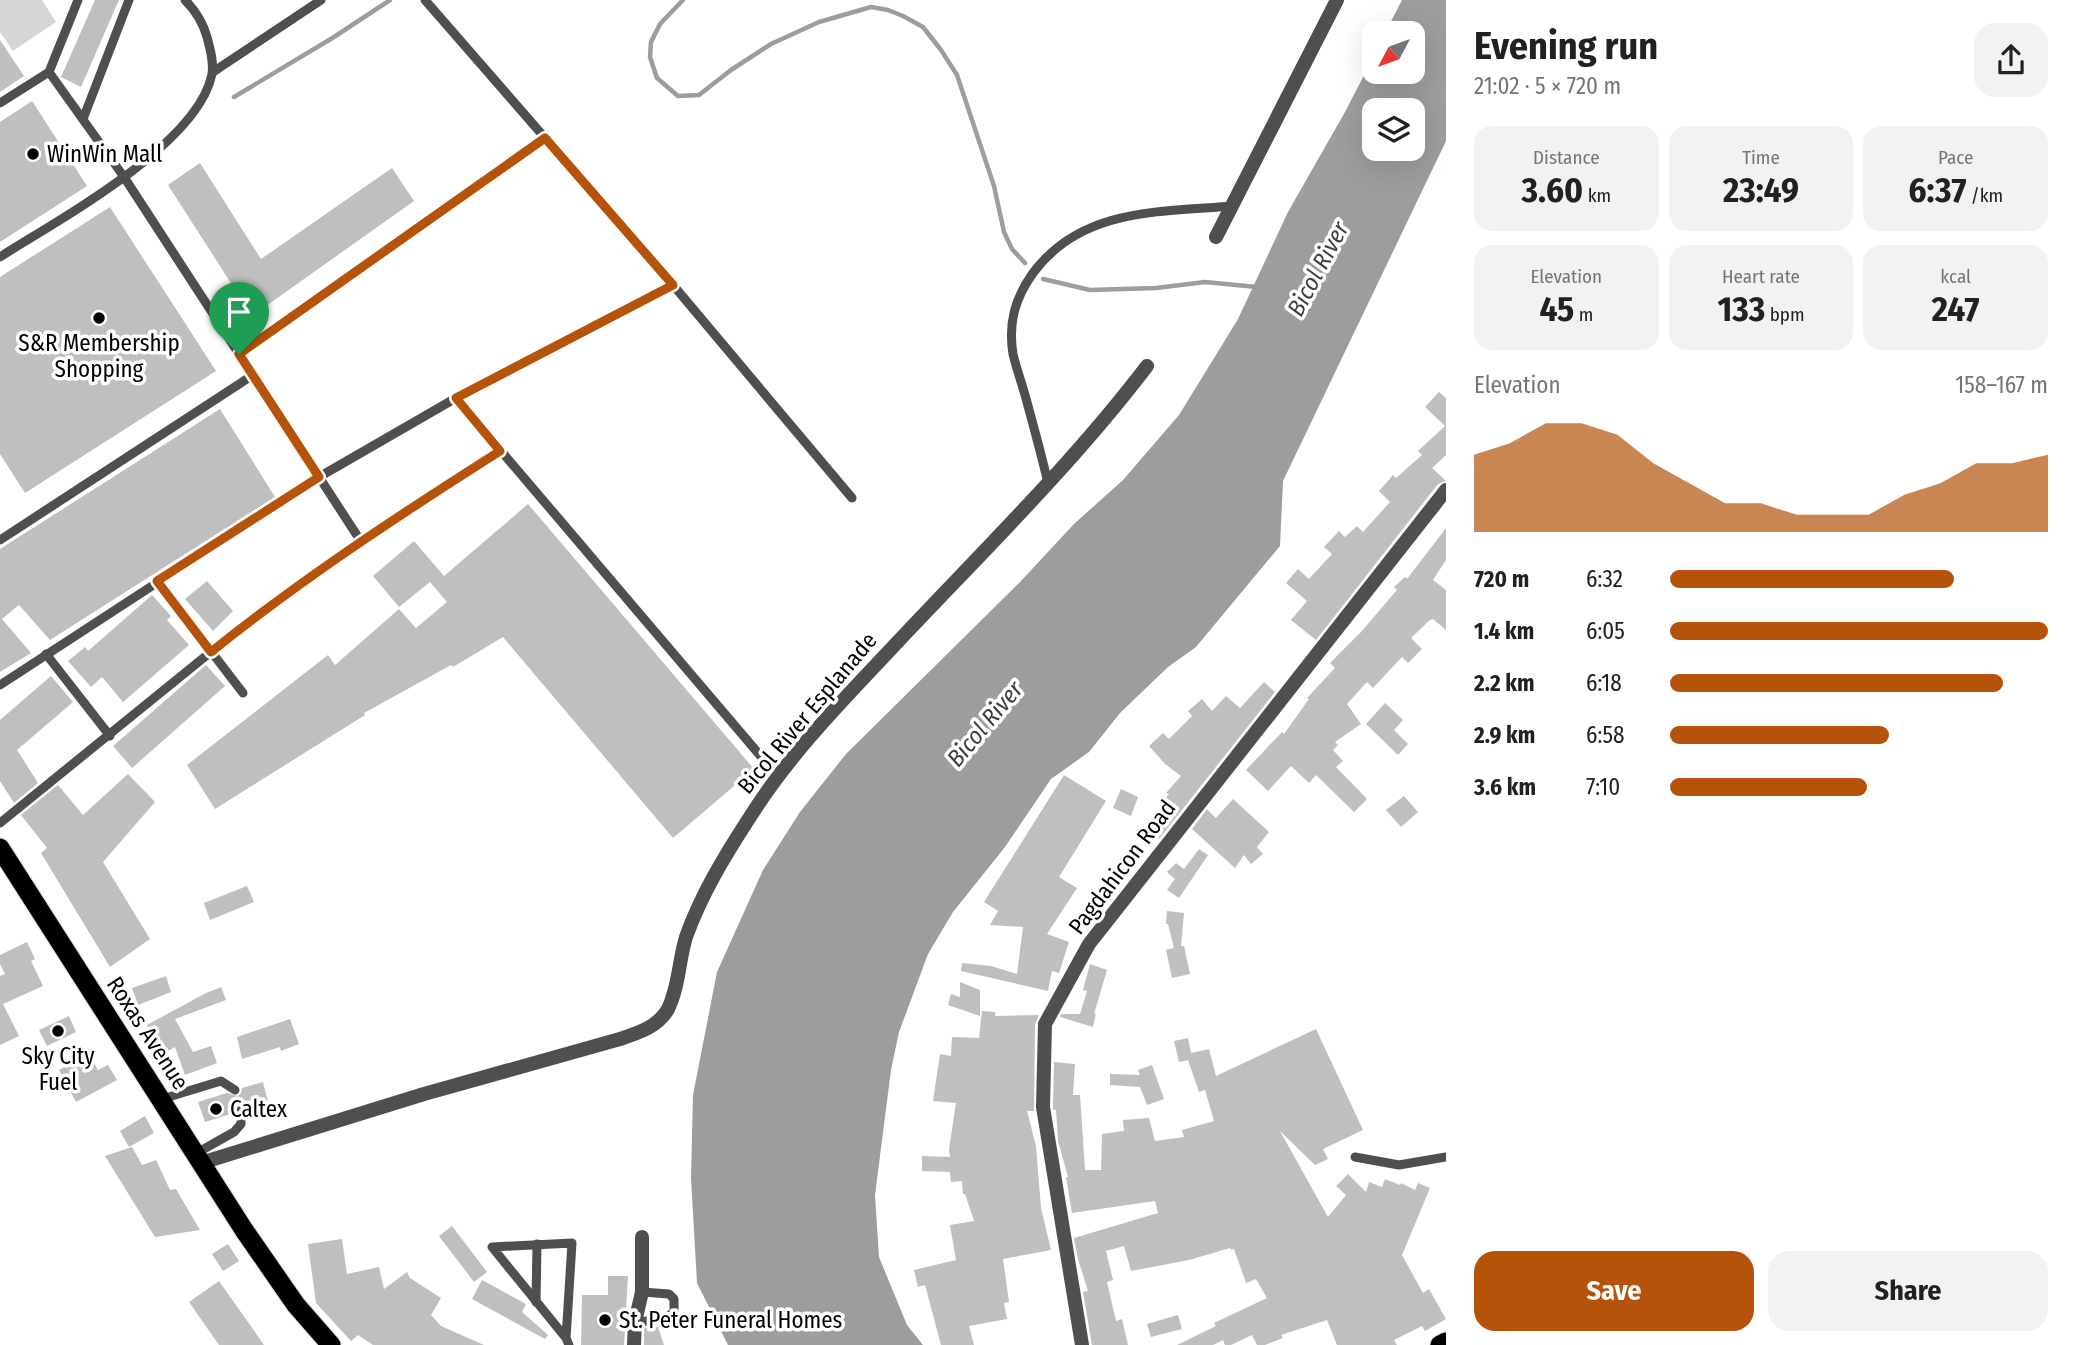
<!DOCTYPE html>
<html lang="en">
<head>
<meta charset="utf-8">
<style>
	:root { --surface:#fff; --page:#f2f2f2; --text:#202124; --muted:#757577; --accent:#b45309 }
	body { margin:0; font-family:"Fira Sans Condensed",sans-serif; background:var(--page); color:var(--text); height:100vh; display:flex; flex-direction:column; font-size:26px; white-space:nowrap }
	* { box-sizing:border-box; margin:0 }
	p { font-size:23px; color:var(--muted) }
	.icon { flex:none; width:38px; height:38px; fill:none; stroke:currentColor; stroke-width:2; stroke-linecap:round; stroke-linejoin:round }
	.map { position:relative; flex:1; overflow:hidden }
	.sheet { display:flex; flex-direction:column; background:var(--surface); width:630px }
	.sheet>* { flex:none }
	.needle { width:46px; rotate:229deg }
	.controls { position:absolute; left:1362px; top:21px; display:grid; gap:14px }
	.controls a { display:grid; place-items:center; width:63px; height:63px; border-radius:14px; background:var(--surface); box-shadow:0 7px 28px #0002; font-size:35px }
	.pin { position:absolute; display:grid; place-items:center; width:60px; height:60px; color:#fff; margin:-72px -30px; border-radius:50% 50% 50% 0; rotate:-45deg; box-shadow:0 0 7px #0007 }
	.pin .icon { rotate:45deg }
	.round { display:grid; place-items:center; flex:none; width:74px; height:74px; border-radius:21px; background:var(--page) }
	.headline { display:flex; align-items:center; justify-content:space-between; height:119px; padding:0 28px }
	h1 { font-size:38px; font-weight:700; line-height:52px }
	.figures { display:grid; grid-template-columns:repeat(3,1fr); gap:10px; height:119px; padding:7px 28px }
	.figures div { display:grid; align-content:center; border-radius:18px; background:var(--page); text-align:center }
	.figures b { font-size:35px; font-weight:700 }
	.figures small { font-size:19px; font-weight:400 }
	.figures p { font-size:19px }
	.chart { height:196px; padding:14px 28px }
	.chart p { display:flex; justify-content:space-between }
	.chart svg { width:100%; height:126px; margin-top:7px; fill:var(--accent); opacity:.7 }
	.action { display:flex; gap:14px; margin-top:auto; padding:14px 28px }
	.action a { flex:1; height:80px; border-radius:21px; background:var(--accent); color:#fff; font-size:28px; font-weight:700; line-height:80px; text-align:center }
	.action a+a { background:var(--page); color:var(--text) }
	ul { padding:0 28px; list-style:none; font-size:23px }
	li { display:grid; grid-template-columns:112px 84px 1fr; align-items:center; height:52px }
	li i { height:18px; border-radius:9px; background:var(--accent) }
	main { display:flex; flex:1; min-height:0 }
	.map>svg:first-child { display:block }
	.green { fill:#d6d6d6 }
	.water { fill:#9d9d9d; fill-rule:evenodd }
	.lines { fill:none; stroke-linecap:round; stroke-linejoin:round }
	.stream { stroke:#9d9d9d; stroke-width:4.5 }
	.building { fill:#bfbfbf }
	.trunk-casing { stroke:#dbdbdb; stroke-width:21 }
	.service { stroke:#4f4f4f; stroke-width:9 }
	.minor { stroke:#4f4f4f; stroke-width:14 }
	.trunk { stroke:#000; stroke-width:19 }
	.route-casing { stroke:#fff; stroke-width:14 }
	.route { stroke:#b45309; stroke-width:9 }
	.poi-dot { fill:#000; stroke:#fff; stroke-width:2.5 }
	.labels { text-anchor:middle; stroke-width:7; stroke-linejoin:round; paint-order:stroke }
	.poi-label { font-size:23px; fill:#000; stroke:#fff; text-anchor:start }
	.street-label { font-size:23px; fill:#000; stroke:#fff }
	.water-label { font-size:24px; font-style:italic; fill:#3e3e3e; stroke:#fff }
</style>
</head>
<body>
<main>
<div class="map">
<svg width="1446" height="1345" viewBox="0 0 1446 1345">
	<rect width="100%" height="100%" fill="#fff"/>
	<polygon class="green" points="0,0 42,0 56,22 13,51 0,32"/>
	<path class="water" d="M1402 0H1446V141L1283 481 1280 546 1196 647 1168 667 1120 713 1089 752 1051 779 1005 847 953 912 928 954 899 1032 891 1070 875 1195 879 1257 907 1325 923 1345H728L697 1283 691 1178 693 1095 717 972 763 870 800 812 846 754 1020 582 1074 524 1123 480 1179 415 1238 319 1288 212 1345 112 1374 56V72H1412V33H1385ZM1374 110H1412V149H1374Z"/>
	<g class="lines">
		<g class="stream">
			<polyline points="683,0 660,24 651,42 650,57 657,78 678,96 699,95 731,70 771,44 819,22 871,7 888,10 903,16 923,27 941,50 957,75 994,186 1004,232 1012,249 1025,263"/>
			<polyline points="234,97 334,37 390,0"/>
			<polyline points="1043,279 1090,290 1156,288 1205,282 1257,287"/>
		</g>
	</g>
	<g class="building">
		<polygon points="95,0 119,0 81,87 61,77"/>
		<polygon points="0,40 24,76 0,92"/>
		<polygon points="32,101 87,186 0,242 0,122"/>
		<polygon points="200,163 261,259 392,168 414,201 252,316 168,185"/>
		<polygon points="110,207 216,371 25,493 0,454 0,277"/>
		<polygon points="1439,392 1446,398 1446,455 1432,468 1446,481 1438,484 1316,640 1291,620 1307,601 1286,583 1298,569 1309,579 1332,554 1324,547 1339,531 1345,537 1357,526 1363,532 1390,502 1379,491 1393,475 1396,478 1422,455 1418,451 1445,426 1425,407"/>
		<polygon points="220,409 275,497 50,640 19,605 2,619 31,653 0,672 0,549"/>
		<polygon points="528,504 754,769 673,838 503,637 453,667 451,665 364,713 365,715 215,809 187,765 328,655 335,665 399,609 416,628 447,602 430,582 399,607 373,576 414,541 444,576"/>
		<polygon points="1446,528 1446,560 1433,580 1446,590 1446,630 1433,619 1430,620 1411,638 1422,649 1408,663 1402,657 1373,688 1367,682 1347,704 1361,724 1335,742 1338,745 1333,750 1343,761 1336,767 1367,799 1354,812 1316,775 1309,783 1291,766 1268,791 1246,770 1282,732 1284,734 1309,699 1307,698 1335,668 1330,663 1361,632 1397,590 1394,587 1405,577 1407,579"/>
		<polygon points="207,581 233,611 213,631 185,599"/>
		<polygon points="152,595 171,616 167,620 189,645 123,702 102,677 91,687 68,661 85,647 88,651"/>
		<polygon points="206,665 225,686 132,768 113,746"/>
		<polygon points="51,676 73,702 17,750 38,783 14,803 0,781 0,720"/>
		<polygon points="1264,682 1275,692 1159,839 1147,829 1165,808 1161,804 1169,794 1166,793 1181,776 1165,764 1149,746 1163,733 1169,739 1192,716 1188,711 1202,699 1212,711 1226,696 1240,708"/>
		<polygon points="1385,703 1403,720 1394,730 1408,744 1398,755 1366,724"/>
		<polygon points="128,774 155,802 103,862 150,939 110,967 41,853 47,848 21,815 58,785 83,815"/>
		<polygon points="1064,775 1106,801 1059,877 1077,888 1047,934 1069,942 1059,973 1052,971 1048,991 961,971 962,963 991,966 1017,974 1023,927 990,925 998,911 984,902"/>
		<polygon points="1121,789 1138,797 1131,816 1113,808"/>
		<polygon points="1404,796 1418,812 1401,827 1386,810"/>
		<polygon points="1233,799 1269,832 1257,847 1263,854 1251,864 1244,855 1235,868 1192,829 1207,809 1216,818"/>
		<polygon points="1199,849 1208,855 1179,898 1167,890 1175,879 1167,872 1176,863 1184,869"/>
		<polygon points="247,886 254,902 210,920 204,903"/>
		<polygon points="1167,911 1184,913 1181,946 1184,946 1190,974 1172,978 1166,950 1174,948 1168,924 1166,924"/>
		<polygon points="27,942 35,959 31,961 43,986 3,1004 19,1036 0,1045 0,976 5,974 0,964 0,955"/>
		<polygon points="1090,964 1107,970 1094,1014 1096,1013 1093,1027 1060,1017 1061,1014 1080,1014 1087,991 1083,990"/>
		<polygon points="166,976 171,992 138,1005 132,988"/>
		<polygon points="960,982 980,990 980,1016 948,1005 951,994 960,997"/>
		<polygon points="221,987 226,1000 175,1019 193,1052 211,1046 217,1063 185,1075 175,1047 162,1054 147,1025 206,993"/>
		<polygon points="982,1011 995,1012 995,1016 1039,1015 1035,1024 1034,1111 1027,1111 1036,1146 1041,1208 1051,1250 1003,1259 1009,1302 1004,1303 1007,1319 969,1326 974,1345 941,1345 925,1285 918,1287 914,1270 956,1260 950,1225 974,1221 965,1194 963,1194 962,1181 951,1182 950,1172 922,1171 922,1156 950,1157 949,1149 956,1103 933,1101 940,1054 951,1056 952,1037 979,1038"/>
		<polygon points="69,1016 76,1032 47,1046 39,1030"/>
		<polygon points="290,1019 299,1044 281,1051 280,1047 242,1059 237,1037"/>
		<polygon points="1316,1029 1363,1130 1323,1149 1328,1159 1315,1165 1280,1131 1328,1217 1346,1195 1336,1186 1348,1174 1366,1192 1369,1182 1382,1187 1385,1179 1400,1185 1401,1183 1415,1190 1418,1183 1430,1188 1402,1255 1423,1293 1429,1289 1446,1319 1425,1331 1422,1326 1394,1340 1397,1345 1337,1345 1327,1320 1281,1335 1283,1338 1265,1345 1257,1345 1252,1335 1231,1345 1225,1345 1223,1340 1213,1345 1177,1345 1216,1326 1214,1323 1267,1298 1256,1279 1246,1283 1234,1249 1231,1250 1230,1248 1189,1260 1131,1271 1124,1246 1106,1251 1113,1280 1107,1282 1116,1321 1122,1319 1128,1345 1092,1345 1083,1292 1088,1291 1078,1259 1074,1238 1158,1213 1155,1201 1072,1213 1066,1177 1068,1177 1058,1141 1056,1110 1053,1110 1053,1106 1054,1062 1075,1064 1073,1095 1080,1095 1085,1170 1101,1170 1102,1134 1124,1131 1123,1120 1149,1118 1155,1141 1184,1137 1182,1130 1214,1121 1205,1090 1199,1092 1188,1060 1179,1062 1174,1041 1188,1038 1191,1053 1209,1049 1216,1076"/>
		<polygon points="89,1053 98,1070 108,1065 117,1080 76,1102 59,1070"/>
		<polygon points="1152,1065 1164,1099 1147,1105 1140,1087 1110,1085 1110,1074 1140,1075 1138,1070"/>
		<polygon points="263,1082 268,1102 248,1108 244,1104 238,1104 234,1113 205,1122 198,1102 227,1093 238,1096 241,1093 242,1088"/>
		<polygon points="145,1116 154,1133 129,1147 120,1131"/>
		<polygon points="132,1147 142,1165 156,1160 170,1190 176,1189 200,1230 155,1237 105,1156"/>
		<polygon points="452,1226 487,1272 474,1282 439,1236"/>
		<polygon points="342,1239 347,1274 379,1267 384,1289 407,1272 410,1278 441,1298 431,1315 441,1326 484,1345 373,1345 358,1335 351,1341 316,1303 308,1244"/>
		<polygon points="228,1244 239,1261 223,1271 212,1254"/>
		<polygon points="608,1276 628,1276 624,1345 581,1345 582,1295 608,1295"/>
		<polygon points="482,1280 526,1304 522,1312 548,1335 545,1339 472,1299"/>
		<polygon points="219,1281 264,1345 219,1345 189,1302"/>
		<polygon points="1178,1315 1182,1329 1151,1337 1147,1324"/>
		<polygon points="658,1327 664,1345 644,1345 644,1328"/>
	</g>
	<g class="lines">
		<g class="trunk-casing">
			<g id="trunk">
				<polyline points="0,848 244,1230 296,1305 331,1345"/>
				<polyline points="1440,1345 1446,1342"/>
			</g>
		</g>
		<g class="service">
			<polyline points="425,0 673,285 852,498"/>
			<polyline points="49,72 124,177 360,540"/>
			<polyline points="213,72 321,0"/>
			<polyline points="0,103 49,72 78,0"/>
			<polyline points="83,119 129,0"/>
			<path d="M0 257C59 219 198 145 212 74 214 62 210 48 207 37 203 23 195 10 185 0"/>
			<polyline points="239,354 545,138"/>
			<polyline points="456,398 764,760"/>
			<path d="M1048 483C1041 453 1033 424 1025 395 1021 381 1016 367 1013 354 1008 323 1015 298 1033 273 1081 208 1159 212 1233 206"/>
			<polyline points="0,540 253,375"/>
			<polyline points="157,581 243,693"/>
			<polyline points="46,654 110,736"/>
			<polyline points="0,685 319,477 456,398 673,285"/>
			<polyline points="0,823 271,603 360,540 500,451"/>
			<polyline points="162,1099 221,1081 235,1090"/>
			<polyline points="195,1154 234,1132 241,1124 241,1110"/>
			<polyline points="1355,1157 1399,1165 1446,1157"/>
			<polyline points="536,1302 537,1244"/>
			<polyline points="635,1322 663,1320 674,1312 674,1299 669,1294 642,1292"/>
			<polyline points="566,1338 572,1243 492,1247 566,1338 569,1345"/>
		</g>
		<g class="minor">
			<polyline points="1216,237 1337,0"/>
			<path d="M201 1163 424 1094 620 1039C638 1033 658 1027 668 1009 679 987 679 959 686 937 701 895 724 857 748 820 787 757 840 703 891 649 978 556 1070 467 1147 366"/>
			<polyline points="634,1345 635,1322 642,1292 642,1237"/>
			<polyline points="1082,1345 1043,1107 1045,1024 1089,944 1446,490"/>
		</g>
		<use href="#trunk" class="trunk"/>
	</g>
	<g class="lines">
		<g class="route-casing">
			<path id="route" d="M545 138 673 285 456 398 500 451C401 514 303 578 211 652L157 581 319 477 239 354Z"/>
		</g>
		<use href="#route" class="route"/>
	</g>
	<g class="poi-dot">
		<circle cx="33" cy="154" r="7"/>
		<circle cx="99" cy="318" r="7"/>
		<circle cx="58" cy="1031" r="7"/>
		<circle cx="216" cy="1109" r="7"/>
		<circle cx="605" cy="1320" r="7"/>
	</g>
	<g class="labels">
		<g class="poi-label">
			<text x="47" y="162">WinWin Mall</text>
			<text x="99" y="351" text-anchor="middle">S&amp;R Membership<tspan x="99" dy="26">Shopping</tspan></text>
			<text x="58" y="1064" text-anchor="middle">Sky City<tspan x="58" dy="26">Fuel</tspan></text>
			<text x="230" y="1117">Caltex</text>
			<text x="619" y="1328">St. Peter Funeral Homes</text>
		</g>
		<g class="street-label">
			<text transform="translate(807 713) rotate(-50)" y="8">Bicol River Esplanade</text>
			<text transform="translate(1122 867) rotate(-53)" y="8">Pagdahicon Road</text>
			<text transform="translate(148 1033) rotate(57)" y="8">Roxas Avenue</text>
		</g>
		<g class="water-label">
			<text transform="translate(1318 269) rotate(-62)" y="8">Bicol River</text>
			<text transform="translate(985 724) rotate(-50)" y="8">Bicol River</text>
		</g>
	</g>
</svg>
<div class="controls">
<a><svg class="needle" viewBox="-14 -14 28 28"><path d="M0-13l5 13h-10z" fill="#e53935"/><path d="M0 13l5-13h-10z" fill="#757577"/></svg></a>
<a><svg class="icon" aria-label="layers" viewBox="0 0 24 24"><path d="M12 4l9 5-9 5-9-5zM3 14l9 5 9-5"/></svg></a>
</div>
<div class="pin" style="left:239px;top:354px;background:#1e9e55"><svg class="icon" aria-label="arrive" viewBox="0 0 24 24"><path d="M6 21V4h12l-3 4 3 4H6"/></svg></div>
</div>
<section class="sheet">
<div class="headline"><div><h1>Evening run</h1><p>21:02 · 5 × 720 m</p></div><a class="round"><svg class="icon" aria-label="share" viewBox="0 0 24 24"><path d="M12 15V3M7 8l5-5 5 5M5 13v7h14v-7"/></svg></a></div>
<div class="figures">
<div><p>Distance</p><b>3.60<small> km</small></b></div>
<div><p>Time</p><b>23:49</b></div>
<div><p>Pace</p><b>6:37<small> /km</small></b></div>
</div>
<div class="figures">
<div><p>Elevation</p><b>45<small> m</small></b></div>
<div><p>Heart rate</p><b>133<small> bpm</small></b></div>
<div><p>kcal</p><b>247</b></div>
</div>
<div class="chart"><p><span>Elevation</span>158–167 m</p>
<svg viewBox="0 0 160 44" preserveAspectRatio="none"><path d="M0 44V17L10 13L20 6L30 6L40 10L50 20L60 27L70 34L80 34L90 38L100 38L110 38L120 31L130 27L140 20L150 20L160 17V44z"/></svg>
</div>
<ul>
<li><b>720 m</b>6:32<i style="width:75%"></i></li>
<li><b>1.4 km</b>6:05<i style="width:100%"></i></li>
<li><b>2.2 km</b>6:18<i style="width:88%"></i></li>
<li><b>2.9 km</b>6:58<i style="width:58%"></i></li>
<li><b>3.6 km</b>7:10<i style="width:52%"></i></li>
</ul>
<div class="action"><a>Save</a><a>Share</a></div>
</section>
</main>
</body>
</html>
